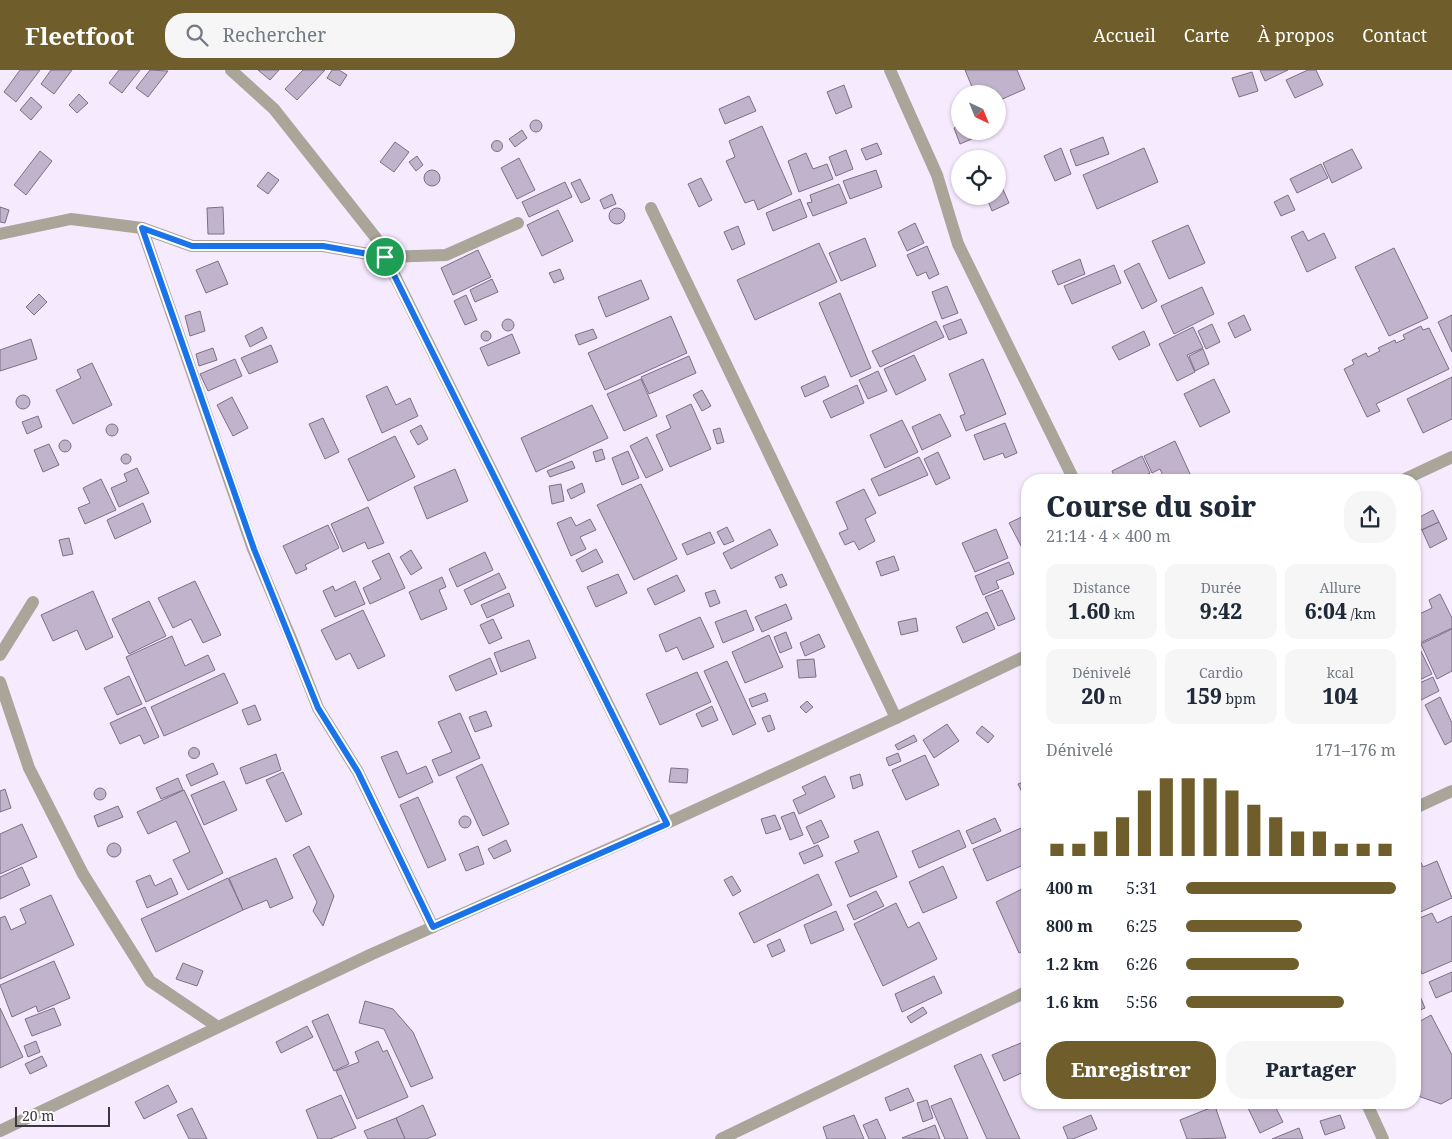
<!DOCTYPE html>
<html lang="fr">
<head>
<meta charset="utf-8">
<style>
	:root { --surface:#fff; --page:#f6f6f7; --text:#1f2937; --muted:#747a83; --accent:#6f5d2b }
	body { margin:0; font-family:"Noto Serif",serif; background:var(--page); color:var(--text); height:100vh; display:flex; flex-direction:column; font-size:19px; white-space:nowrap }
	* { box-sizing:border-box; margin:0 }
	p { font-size:16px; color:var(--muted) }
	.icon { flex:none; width:28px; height:28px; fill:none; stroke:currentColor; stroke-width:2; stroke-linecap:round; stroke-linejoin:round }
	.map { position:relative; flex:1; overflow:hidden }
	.sheet { position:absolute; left:1021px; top:404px; width:400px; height:635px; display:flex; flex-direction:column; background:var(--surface); border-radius:20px; box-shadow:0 1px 4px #0004 }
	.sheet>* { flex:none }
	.needle { width:32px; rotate:137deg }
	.buttons { position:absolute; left:951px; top:15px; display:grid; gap:10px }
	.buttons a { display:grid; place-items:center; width:55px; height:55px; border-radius:50%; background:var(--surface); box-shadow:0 1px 4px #0004; font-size:25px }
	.scale { position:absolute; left:15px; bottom:12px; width:95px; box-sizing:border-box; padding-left:5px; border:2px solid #3c3640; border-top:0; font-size:14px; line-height:18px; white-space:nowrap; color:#3c3640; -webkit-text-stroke:4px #fcfcfc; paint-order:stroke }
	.pin { position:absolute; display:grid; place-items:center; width:42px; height:42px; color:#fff; margin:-21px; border:2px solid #fff; border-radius:50%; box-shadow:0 1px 5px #0007 }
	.round { display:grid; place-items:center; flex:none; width:52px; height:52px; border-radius:20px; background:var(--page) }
	.summary { display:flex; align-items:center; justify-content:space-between; height:85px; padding:0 25px }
	h1 { font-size:28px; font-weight:800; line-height:38px }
	.figures { display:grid; grid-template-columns:repeat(3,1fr); gap:8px; height:85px; padding:5px 25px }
	.figures div { display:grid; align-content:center; border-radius:12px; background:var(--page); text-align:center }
	.figures b { font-size:21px; font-weight:800 }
	.figures small { font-size:14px; font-weight:400 }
	.figures p { font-size:14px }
	.chart { height:140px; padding:10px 25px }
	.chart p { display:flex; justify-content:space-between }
	.chart svg { width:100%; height:90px; margin-top:5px; stroke:var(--accent); stroke-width:6 }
	.button { display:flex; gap:10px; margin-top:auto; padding:10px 25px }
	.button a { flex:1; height:58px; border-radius:20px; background:var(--accent); color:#fff; font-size:20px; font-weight:800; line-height:58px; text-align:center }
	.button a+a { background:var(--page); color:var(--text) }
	ul { padding:0 25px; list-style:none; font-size:16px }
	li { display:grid; grid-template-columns:80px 60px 1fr; align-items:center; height:38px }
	li i { height:12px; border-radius:6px; background:var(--accent) }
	header { display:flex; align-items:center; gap:30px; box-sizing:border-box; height:70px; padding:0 25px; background:var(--accent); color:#fff }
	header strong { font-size:24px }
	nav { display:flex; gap:28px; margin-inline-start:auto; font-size:18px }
	.search { width:350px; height:45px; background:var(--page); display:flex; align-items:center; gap:12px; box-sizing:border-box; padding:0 18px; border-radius:20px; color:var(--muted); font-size:19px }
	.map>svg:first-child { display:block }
	.building { fill:#c2b3cc; stroke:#7d6f86 }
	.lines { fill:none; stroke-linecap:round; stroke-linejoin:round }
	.minor { stroke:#a9a599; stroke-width:12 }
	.route-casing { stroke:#fff; stroke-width:10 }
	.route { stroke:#1a73e8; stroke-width:6 }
</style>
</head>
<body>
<header>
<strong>Fleetfoot</strong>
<div class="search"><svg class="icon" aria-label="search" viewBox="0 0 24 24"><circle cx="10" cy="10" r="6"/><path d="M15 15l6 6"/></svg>Rechercher</div>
<nav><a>Accueil</a><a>Carte</a><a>À propos</a><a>Contact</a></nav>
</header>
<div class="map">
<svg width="1452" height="1069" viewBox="0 0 1452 1069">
	<rect width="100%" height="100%" fill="#f6eaff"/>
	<g class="building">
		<polygon points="20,0 40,0 16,32 4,22"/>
		<polygon points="51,0 72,0 54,24 41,14"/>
		<polygon points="119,0 140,0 122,23 109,13"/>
		<polygon points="150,0 168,1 148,27 136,18"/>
		<polygon points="258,0 279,0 270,10"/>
		<polygon points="303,0 325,0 297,30 285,19"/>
		<polygon points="332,0 339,0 347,5 340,16 327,8"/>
		<polygon points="965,0 1017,0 1025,19 998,31 998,24 975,24"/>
		<polygon points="1260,0 1288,0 1265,11"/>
		<polygon points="1308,0 1316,0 1323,15 1295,28 1286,10"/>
		<polygon points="1252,2 1258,21 1239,27 1232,8"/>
		<polygon points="844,15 852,37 836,44 827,22"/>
		<polygon points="79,24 88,33 77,43 69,35"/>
		<polygon points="749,26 756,41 725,54 719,39"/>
		<polygon points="31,27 42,37 31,50 20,40"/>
		<circle cx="536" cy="56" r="6"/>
		<polygon points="960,55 960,61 988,62 960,74 954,58"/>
		<polygon points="762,56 792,124 758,140 754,130 745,133 726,91 735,87 729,71"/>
		<polygon points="522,60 527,68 515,77 509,69"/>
		<polygon points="1103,67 1109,84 1076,96 1070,80"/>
		<circle cx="497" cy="76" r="5.5"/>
		<polygon points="395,72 409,82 394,102 380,92"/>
		<polygon points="877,73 882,84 866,90 861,79"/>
		<polygon points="1061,78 1071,104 1055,111 1044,86"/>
		<polygon points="1144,78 1158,112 1097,139 1083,105"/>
		<polygon points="1352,79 1362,98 1332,113 1323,93"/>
		<polygon points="846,80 853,99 836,106 829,87"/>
		<polygon points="40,81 52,91 26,125 14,115"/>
		<polygon points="806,83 813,99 827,94 833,109 799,122 788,91"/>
		<polygon points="417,86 423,95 416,101 409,92"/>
		<polygon points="519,88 535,120 517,129 501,98"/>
		<polygon points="1321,94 1328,108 1297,123 1290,109"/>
		<polygon points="876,100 882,117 850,129 843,111"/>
		<circle cx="432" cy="108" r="8"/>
		<polygon points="268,102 279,110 268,124 257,116"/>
		<polygon points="701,108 712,130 699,137 688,114"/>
		<polygon points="998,108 1009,133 992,141 986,126 998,126"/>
		<polygon points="580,109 590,129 581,133 571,113"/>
		<polygon points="565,112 572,127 529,147 522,132"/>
		<polygon points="839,114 847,133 813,146 807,133 812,132 810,125"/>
		<polygon points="612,124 616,134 604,139 600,130"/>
		<polygon points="1288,125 1295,140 1281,146 1274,132"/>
		<polygon points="800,129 807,147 773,161 766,143"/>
		<polygon points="0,137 9,140 5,153 0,152"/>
		<polygon points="223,137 224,164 208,164 207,138"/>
		<circle cx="617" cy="146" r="8"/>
		<polygon points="558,140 573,171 542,186 527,155"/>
		<polygon points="915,153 924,173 907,181 898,162"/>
		<polygon points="1188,155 1205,193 1169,209 1152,171"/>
		<polygon points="738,156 745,174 732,180 724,162"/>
		<polygon points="1303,161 1308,171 1324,163 1336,188 1307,202 1291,167"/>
		<polygon points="865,168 876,196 841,211 829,183"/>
		<polygon points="819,173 837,212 755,250 737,210"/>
		<polygon points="927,176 939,204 929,209 926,202 917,206 907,185"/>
		<polygon points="1394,178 1428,248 1389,266 1355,197"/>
		<polygon points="478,180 491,207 453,225 441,198"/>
		<polygon points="1080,189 1085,204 1058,215 1052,201"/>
		<polygon points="218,191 228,214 206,223 196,200"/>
		<polygon points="1139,193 1157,231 1142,239 1124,201"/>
		<polygon points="1114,195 1121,213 1072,234 1064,216"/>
		<polygon points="560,199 564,209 554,213 549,203"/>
		<polygon points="492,209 498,222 475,232 470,220"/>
		<polygon points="641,210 649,229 606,247 598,227"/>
		<polygon points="947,216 958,243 942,249 932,222"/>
		<polygon points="1202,217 1214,244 1174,264 1161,236"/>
		<polygon points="840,223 871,298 851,307 819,233"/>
		<polygon points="39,224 47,232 34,245 26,237"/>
		<polygon points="466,225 477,250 465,255 454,231"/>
		<polygon points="200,241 205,261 190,266 185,246"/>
		<polygon points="1244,245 1251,260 1235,268 1228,253"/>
		<polygon points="1452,245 1452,282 1438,252"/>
		<polygon points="671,246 687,283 605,320 588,283"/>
		<circle cx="508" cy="255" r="6"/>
		<polygon points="961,249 967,263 949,270 943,256"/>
		<polygon points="936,251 944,267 880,297 872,281"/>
		<polygon points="1212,254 1220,272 1206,279 1198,261"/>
		<polygon points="1421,256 1423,260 1429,258 1449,299 1376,334 1380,341 1367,347 1344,299 1354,294 1352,290 1366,283 1368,287 1380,281 1378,278 1395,270 1396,273 1405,269 1403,265"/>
		<polygon points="262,257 267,268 250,277 245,266"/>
		<polygon points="1193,257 1203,278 1187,285 1195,302 1177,311 1159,274"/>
		<polygon points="593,259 597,268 579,275 575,265"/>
		<polygon points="1144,261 1150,275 1119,290 1112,277"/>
		<circle cx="486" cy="266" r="5"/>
		<polygon points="512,264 520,283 488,296 480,278"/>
		<polygon points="31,269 37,289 0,301 0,280"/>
		<polygon points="271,275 278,292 249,304 241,288"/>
		<polygon points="213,278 217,290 199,296 196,284"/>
		<polygon points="1203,279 1209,294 1195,301 1189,286"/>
		<polygon points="914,285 926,310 896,325 884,299"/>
		<polygon points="689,286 696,303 649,324 641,307"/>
		<polygon points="235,289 242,306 208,321 200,304"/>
		<polygon points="983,289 1006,344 966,361 960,346 965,344 949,304"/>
		<polygon points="92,293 112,335 73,354 56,320 81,308 77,300"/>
		<polygon points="878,301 887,321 868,329 859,310"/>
		<polygon points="825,306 829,316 805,327 801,317"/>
		<polygon points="1452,307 1452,349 1423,363 1407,329"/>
		<polygon points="641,309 657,346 624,361 607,324"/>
		<polygon points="1214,309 1230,342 1200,357 1184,324"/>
		<polygon points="857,315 864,333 831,348 823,331"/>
		<polygon points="387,316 396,335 410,328 418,346 382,363 366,326"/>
		<polygon points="702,320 711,336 702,341 693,325"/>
		<circle cx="23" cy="332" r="7"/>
		<polygon points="232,327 248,358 233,366 217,335"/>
		<polygon points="691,334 711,379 670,397 656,365 671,358 666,346"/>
		<polygon points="592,335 608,368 536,402 521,368"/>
		<polygon points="940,344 951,366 922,380 912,357"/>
		<polygon points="38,346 42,357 27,364 22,352"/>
		<polygon points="323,348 339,382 325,389 309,354"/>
		<polygon points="902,350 918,382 885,398 870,365"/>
		<polygon points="1005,353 1017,383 1005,388 1003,383 984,390 974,365"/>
		<circle cx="112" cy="360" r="6"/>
		<polygon points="421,355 428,369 418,375 410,361"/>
		<polygon points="720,358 724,372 717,374 713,360"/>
		<polygon points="395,366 415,407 368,431 348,389"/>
		<polygon points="647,367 663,400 646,408 630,376"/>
		<circle cx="65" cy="376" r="6"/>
		<polygon points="1175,371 1191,406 1182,410 1165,410 1160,399 1152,403 1144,386"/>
		<polygon points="49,374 59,395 43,402 34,380"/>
		<polygon points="602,379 605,389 596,392 593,382"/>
		<polygon points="628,381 639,408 622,415 612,388"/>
		<polygon points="938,382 950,408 936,415 924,389"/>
		<circle cx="126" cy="389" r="5"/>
		<polygon points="1142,386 1150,403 1136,410 1116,410 1112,401"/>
		<polygon points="919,387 928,405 879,426 871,409"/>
		<polygon points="572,391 575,398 550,407 547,401"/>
		<polygon points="137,398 149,423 119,437 111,418 127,411 124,404"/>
		<polygon points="455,399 468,431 427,449 414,417"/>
		<polygon points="101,409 116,440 85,454 78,438 90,433 83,418"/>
		<polygon points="582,413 585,422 571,429 567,420"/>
		<polygon points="561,414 564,431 552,434 549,416"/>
		<polygon points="641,414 677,489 634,510 597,435"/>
		<polygon points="864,419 876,443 865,449 875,471 859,480 854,471 845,475 839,463 848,459 836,432"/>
		<polygon points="143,433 151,452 115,469 107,450"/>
		<polygon points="368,437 384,473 368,479 365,472 343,482 331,454"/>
		<polygon points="1433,440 1439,452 1421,460 1416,449"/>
		<polygon points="1028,444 1028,489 1009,453"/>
		<polygon points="571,447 576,456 590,449 596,460 580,467 586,479 571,486 557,453"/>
		<polygon points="1439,452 1447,469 1430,478 1422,460"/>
		<polygon points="328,455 339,478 305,495 307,499 296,504 283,476"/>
		<polygon points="727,457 734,471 724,475 717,462"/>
		<polygon points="770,459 778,475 731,499 723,483"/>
		<polygon points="996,459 1008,488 975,502 962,473"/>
		<polygon points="710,462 715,473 687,485 682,474"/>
		<polygon points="69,468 73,484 63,486 59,470"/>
		<polygon points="596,479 603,492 582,502 576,490"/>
		<polygon points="411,480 422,498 411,505 400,487"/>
		<polygon points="485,482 493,500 457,517 449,499"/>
		<polygon points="389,483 405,518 370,534 363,518 381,509 372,491"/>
		<polygon points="894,486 899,500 881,506 876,492"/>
		<polygon points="1009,492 1014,504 996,511 999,518 983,525 975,506"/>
		<polygon points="499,503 506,518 471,535 464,520"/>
		<polygon points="618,504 627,523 596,537 587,517"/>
		<polygon points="782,504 787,515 780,518 775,507"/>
		<polygon points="677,505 685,521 655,535 647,519"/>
		<polygon points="442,507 446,517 439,520 447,539 421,550 409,522"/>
		<polygon points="195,511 221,565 203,573 191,549 173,558 158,528"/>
		<polygon points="355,511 365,534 335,547 323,521 333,516 335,521"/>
		<polygon points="715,520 720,533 710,537 705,523"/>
		<polygon points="1002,520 1015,549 998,556 985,527"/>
		<polygon points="93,521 113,567 86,580 77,560 53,571 41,545"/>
		<polygon points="509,523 514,536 487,548 481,535"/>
		<polygon points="1440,524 1452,548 1452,558 1420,573 1415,563 1415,546 1432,538 1429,530"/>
		<polygon points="149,531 166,566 129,584 112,549"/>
		<polygon points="786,534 792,549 762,562 755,547"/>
		<polygon points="363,540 385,586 358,599 350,583 336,590 321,560"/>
		<polygon points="746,540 754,560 723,573 715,552"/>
		<polygon points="987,542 995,559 963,573 956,557"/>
		<polygon points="700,547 714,577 683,590 677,577 666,582 659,565"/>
		<polygon points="916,548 918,561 901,565 898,552"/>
		<polygon points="493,549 502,568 489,574 480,555"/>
		<polygon points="1452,559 1452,601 1437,609 1421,574"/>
		<polygon points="786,562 792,578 780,583 774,567"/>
		<polygon points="819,564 825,577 805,586 800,573"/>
		<polygon points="769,565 783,597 745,613 732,582"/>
		<polygon points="172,566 185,596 208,585 215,600 146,632 126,587"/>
		<polygon points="529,570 536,588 501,602 494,583"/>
		<polygon points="1417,573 1432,604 1415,612 1415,574"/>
		<polygon points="490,588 497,604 456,621 449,606"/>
		<polygon points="814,589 816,607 799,608 797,590"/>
		<polygon points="727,591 756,654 733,665 704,601"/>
		<polygon points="697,602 711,632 660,655 646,624"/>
		<polygon points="224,603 238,633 164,666 151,637"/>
		<polygon points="129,606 142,634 117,645 104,618"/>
		<polygon points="1433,607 1439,621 1415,633 1415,615"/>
		<polygon points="765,623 768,631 752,637 749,629"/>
		<polygon points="1440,627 1452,653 1452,671 1445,675 1425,635"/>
		<polygon points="807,631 813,637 806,643 800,637"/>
		<polygon points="255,635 261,650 248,655 242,640"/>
		<polygon points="712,636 718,650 702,657 696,644"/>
		<polygon points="145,637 159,667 144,674 140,665 120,674 110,653"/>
		<polygon points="486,641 492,656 475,662 469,647"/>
		<polygon points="460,643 480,688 439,706 432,690 452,682 438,652"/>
		<polygon points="770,645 775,659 768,662 762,648"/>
		<polygon points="947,654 959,671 934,688 923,670"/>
		<polygon points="982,656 994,666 988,673 976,663"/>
		<polygon points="914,665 917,671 898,680 895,675"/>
		<circle cx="194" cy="683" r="5.5"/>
		<polygon points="397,681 407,704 426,696 433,712 399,728 381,687"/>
		<polygon points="898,683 901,691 889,696 886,688"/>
		<polygon points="276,684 281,700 246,714 240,698"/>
		<polygon points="925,685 939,715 906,730 892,700"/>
		<polygon points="213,693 218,704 191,716 186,705"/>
		<polygon points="482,694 509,754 483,766 456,707"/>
		<polygon points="671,698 688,699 687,713 669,712"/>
		<polygon points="283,702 302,744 286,752 266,710"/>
		<polygon points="860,704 863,715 853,719 850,707"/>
		<polygon points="825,706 835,727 799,744 793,730 806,724 802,717"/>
		<polygon points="178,708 183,720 161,729 156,718"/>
		<polygon points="1028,710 1028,734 1018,714"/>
		<polygon points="224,711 237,740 204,755 191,725"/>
		<circle cx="100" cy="724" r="6"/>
		<polygon points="5,719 11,738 0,742 0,721"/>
		<polygon points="184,720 223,803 188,820 173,790 190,782 176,751 148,764 137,742"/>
		<polygon points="418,727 446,790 428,798 400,735"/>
		<polygon points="118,736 123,747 98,757 94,746"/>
		<polygon points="794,742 803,765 790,770 781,747"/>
		<polygon points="775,745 781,759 766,764 761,749"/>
		<circle cx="465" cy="752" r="6"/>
		<polygon points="995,748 1001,761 972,774 966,761"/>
		<polygon points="821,750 829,767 814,774 806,757"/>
		<polygon points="22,754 37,787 0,804 0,764"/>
		<polygon points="1028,755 1028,793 987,811 973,779"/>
		<polygon points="959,760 966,777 919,798 912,781"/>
		<polygon points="878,761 897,807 850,827 835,792 859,782 854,771"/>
		<polygon points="506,770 511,781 494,789 488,779"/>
		<circle cx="114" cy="780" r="7"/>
		<polygon points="818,775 823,786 804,794 799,783"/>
		<polygon points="309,776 334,826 323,856 313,841 317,832 293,785"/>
		<polygon points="478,776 484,794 466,801 459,784"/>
		<polygon points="1418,786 1423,797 1437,791 1452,828 1416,844 1415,788"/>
		<polygon points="276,788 293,828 270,838 267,830 243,840 229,808"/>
		<polygon points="943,796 957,828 923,843 909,812"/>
		<polygon points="22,797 30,815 0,829 0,807"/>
		<polygon points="818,804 832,835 754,873 739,843"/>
		<polygon points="150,805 155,816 171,808 178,824 147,838 136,811"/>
		<polygon points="732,806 741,821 733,826 724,810"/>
		<polygon points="228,808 243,840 156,882 141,849"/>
		<polygon points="1026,817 1028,879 1019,883 996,832"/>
		<polygon points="876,821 884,836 854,850 847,835"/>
		<polygon points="51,825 74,875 0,909 0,848 5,846 11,860 26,853 20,839"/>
		<polygon points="896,833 908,858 919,852 937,889 883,916 854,854"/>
		<polygon points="836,841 844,860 811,874 804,855"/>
		<polygon points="1432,843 1437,853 1452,846 1452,891 1422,904 1415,888 1415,850"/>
		<polygon points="780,869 785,881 772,887 767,875"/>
		<polygon points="54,891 70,928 38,942 36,936 12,947 0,915"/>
		<polygon points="183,893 203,901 197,916 176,909"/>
		<polygon points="1452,902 1452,921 1436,928 1429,912"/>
		<polygon points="934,906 942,923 902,942 895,924"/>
		<polygon points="1417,919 1425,938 1415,942 1415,920"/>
		<polygon points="365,931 393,939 413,962 433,1008 411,1017 384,959 359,953"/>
		<polygon points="923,937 927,943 911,953 907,947"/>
		<polygon points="0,938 23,987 0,998"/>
		<polygon points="54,938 61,955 32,966 25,949"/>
		<polygon points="328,944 349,994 334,1001 312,951"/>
		<polygon points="1431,945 1452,985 1452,1028 1441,1034 1415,1025 1415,954"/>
		<polygon points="307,956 313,967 281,983 276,972"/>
		<polygon points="1028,970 1028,1000 1004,1011 992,985"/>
		<polygon points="36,971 40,982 28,987 24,976"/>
		<polygon points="378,971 383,982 387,980 408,1027 357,1049 336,1001 359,992 355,982"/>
		<polygon points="981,984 1020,1069 987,1069 954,996"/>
		<polygon points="42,986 47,996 30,1004 25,994"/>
		<polygon points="168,1015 177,1032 144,1049 135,1032"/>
		<polygon points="908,1018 914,1031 890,1041 885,1028"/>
		<polygon points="341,1025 356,1058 330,1069 318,1069 306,1040"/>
		<polygon points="951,1028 968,1069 945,1069 931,1036"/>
		<polygon points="927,1030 933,1048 923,1052 917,1033"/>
		<polygon points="1254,1032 1273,1032 1283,1052 1260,1063 1247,1036"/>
		<polygon points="423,1035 436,1065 426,1069 405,1069 396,1048"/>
		<polygon points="1215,1036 1226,1068 1187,1069 1180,1050"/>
		<polygon points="192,1038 207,1069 189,1069 177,1045"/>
		<polygon points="854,1045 864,1069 827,1069 823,1057"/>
		<polygon points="1091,1045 1097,1059 1073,1069 1068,1069 1063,1057"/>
		<polygon points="1340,1045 1345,1058 1325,1065 1320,1051"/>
		<polygon points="396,1048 405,1069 368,1069 364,1061"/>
		<polygon points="877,1049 886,1069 869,1069 863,1055"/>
		<polygon points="935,1055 940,1069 902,1068"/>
		<polygon points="1299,1058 1303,1069 1272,1069"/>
	</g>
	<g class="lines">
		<g class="minor">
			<polyline points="890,0 937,105 958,174 1074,410"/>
			<polyline points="651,138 896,648 667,753"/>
			<polyline points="142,158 253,479 290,566 318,638 358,702 433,857"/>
			<polyline points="0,164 71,149 142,158 192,176 323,176 385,187 446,185 518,153"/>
			<polyline points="1403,410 1452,387"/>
			<polyline points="0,585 33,532"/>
			<polyline points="0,612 29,698 83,804 150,911 218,957"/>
			<polyline points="896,648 1028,585"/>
			<polyline points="1415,738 1452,721"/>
			<polyline points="1366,1032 1383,1069"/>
			<polyline points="0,1061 372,884 667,753 376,168 274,39 231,0"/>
			<polyline points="721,1069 1028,921"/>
		</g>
	</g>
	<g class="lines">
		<g class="route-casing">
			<polygon id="route" points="142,158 192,176 323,176 385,187 667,754 433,857 358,702 318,638 254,479"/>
		</g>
		<use href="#route" class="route"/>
	</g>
</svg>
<div class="buttons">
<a><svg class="needle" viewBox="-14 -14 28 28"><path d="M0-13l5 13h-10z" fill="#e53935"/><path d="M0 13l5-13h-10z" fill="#747a83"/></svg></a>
<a><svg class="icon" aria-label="locate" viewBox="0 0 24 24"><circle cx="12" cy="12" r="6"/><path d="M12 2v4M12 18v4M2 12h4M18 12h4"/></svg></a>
</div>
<div class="scale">20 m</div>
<div class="pin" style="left:385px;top:187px;background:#1e9e55"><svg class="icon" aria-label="arrive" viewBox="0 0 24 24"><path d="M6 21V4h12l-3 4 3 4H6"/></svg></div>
<section class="sheet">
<div class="summary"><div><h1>Course du soir</h1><p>21:14 · 4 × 400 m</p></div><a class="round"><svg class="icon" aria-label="share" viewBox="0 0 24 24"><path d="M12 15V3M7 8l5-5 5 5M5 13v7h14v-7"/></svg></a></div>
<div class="figures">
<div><p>Distance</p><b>1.60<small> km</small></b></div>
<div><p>Durée</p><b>9:42</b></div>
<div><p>Allure</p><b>6:04<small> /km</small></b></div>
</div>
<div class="figures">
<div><p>Dénivelé</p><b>20<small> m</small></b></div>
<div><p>Cardio</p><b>159<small> bpm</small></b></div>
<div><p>kcal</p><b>104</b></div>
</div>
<div class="chart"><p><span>Dénivelé</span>171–176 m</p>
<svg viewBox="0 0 160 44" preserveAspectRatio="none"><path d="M5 44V38M15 44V38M25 44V32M35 44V25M45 44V12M55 44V6M65 44V6M75 44V6M85 44V12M95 44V19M105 44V25M115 44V32M125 44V32M135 44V38M145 44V38M155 44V38"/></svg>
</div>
<ul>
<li><b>400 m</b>5:31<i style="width:100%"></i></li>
<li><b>800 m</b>6:25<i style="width:55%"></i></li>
<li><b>1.2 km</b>6:26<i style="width:54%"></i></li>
<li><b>1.6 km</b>5:56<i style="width:75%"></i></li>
</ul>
<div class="button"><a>Enregistrer</a><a>Partager</a></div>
</section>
</div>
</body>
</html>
